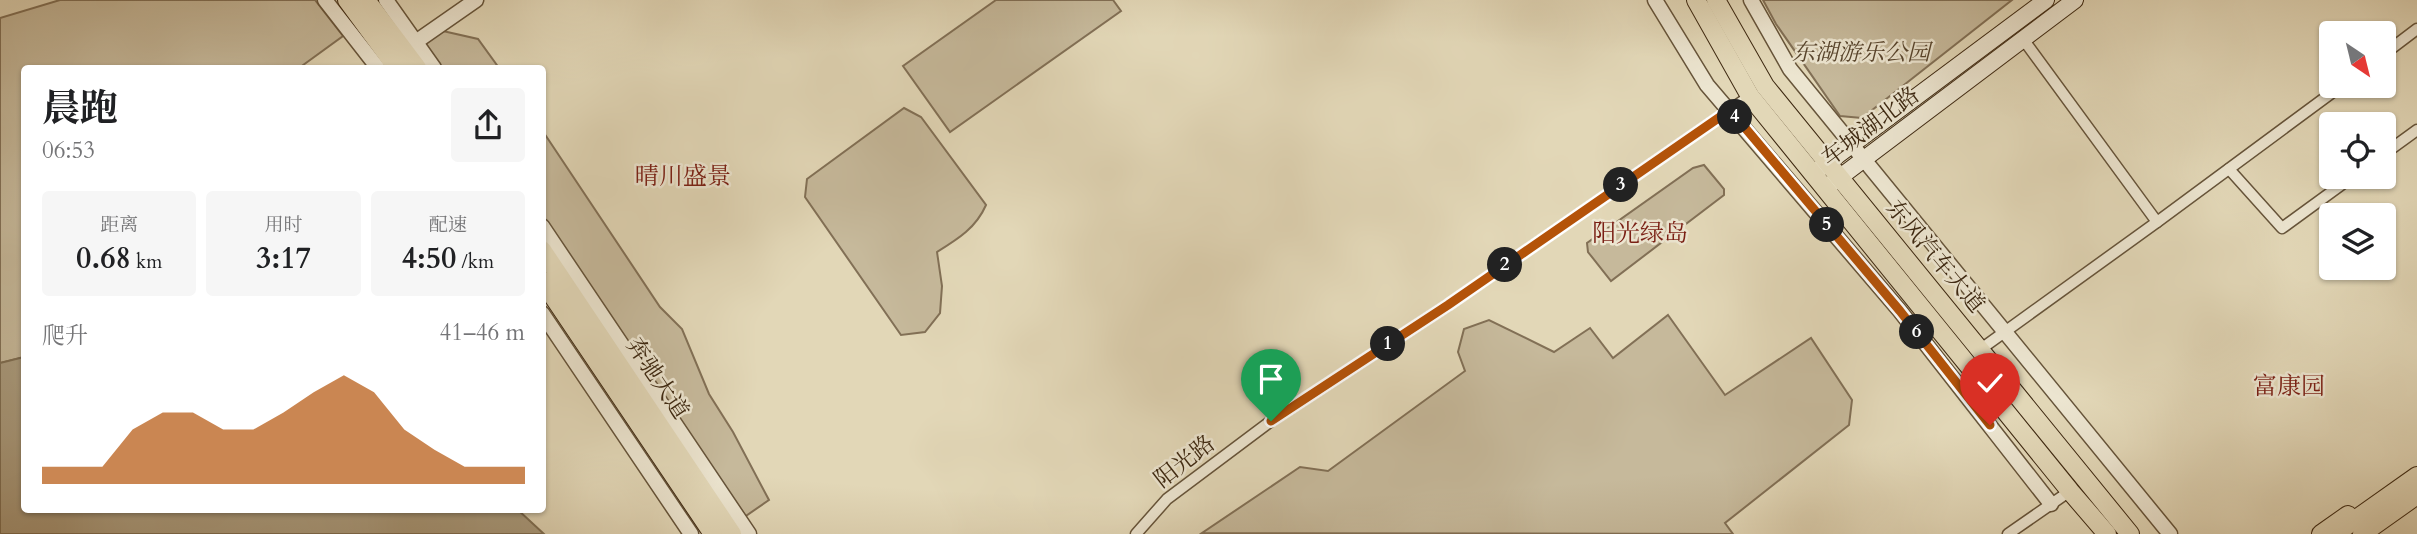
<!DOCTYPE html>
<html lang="zh">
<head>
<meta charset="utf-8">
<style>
	:root { --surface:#fff; --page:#f6f6f6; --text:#202124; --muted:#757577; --accent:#b45309 }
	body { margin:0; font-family:Cardo,"Noto Serif SC",serif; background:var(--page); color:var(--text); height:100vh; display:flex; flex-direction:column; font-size:26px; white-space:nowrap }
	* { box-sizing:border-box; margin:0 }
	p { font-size:23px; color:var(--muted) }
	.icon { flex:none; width:38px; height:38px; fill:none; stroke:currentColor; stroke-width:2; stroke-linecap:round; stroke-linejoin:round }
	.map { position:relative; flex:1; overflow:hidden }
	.side { position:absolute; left:21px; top:65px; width:525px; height:448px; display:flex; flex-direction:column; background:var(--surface); border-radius:7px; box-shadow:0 2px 5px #0004 }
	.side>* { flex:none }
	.needle { width:46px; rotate:145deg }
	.controls { position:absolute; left:2319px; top:21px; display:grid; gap:14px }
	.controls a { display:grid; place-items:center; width:77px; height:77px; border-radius:7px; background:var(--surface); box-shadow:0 2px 5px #0004; font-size:35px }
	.pin { position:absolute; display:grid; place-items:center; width:60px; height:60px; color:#fff; margin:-72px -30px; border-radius:50% 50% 50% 0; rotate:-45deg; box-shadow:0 0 7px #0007 }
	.pin .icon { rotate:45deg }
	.km { position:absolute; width:35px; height:35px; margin:-18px; border-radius:50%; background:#222; color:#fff; font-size:19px; line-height:35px; text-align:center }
	.round { display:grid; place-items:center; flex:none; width:74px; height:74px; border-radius:7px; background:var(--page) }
	.headline { display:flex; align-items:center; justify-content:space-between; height:119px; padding:0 21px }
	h1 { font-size:38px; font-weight:700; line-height:52px }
	.stats { display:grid; grid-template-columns:repeat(3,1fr); gap:10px; height:119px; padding:7px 21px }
	.stats div { display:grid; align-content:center; border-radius:7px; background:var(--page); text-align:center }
	.stats b { font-size:30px; font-weight:700 }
	.stats small { font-size:19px; font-weight:400 }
	.stats p { font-size:19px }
	.chart { height:196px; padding:14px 21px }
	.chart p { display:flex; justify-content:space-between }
	.chart svg { width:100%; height:126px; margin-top:7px; fill:var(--accent); opacity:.7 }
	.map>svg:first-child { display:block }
	.green { fill:#c6b99b; stroke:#827056; stroke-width:2 }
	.water { fill:#aa9c7f; stroke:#7e6e53; stroke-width:2 }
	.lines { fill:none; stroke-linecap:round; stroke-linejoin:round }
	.minor-casing { stroke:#66543a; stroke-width:13 }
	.tertiary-casing { stroke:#66543a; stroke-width:17 }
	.secondary-casing { stroke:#3d2811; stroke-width:18 }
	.primary-casing { stroke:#3d2811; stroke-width:20 }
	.trunk-casing { stroke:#3d2811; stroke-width:20 }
	.minor { stroke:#ece5d0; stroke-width:10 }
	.tertiary { stroke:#ece5d0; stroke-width:14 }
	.secondary { stroke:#ece5d0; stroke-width:16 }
	.primary { stroke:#e2d7b7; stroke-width:18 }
	.trunk { stroke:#e2d7b7; stroke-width:18 }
	.route-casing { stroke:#fff; stroke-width:14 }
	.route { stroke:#b45309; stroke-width:9 }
	.labels { text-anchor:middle; stroke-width:5; stroke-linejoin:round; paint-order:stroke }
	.park-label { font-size:23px; font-style:italic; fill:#58452d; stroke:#ece5d0 }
	.street-label { font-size:23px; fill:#3d2811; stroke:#ece5d0 }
	.neighbourhood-label { font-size:24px; fill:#7a1f14; stroke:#ece5d0 }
</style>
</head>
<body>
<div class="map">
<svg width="2417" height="534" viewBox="0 0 2417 534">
	<rect width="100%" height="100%" fill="#e2d7b7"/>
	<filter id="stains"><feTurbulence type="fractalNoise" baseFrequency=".00286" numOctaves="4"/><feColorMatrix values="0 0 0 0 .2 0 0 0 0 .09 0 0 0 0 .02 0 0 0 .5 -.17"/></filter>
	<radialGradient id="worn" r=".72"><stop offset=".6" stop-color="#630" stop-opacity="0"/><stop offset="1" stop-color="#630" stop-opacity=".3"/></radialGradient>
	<g class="green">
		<polygon points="60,0 315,0 343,36 299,68 24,68 24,357 0,363 0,18"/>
		<polygon points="996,0 1113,0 1121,11 950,132 903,66"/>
		<polygon points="1763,0 2012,0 1862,118 1840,116 1776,24"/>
		<polygon points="434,29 478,39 499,68 434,68 416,42"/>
		<path d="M904 108 921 117 986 205C976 228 958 239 937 252L942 286 940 313 925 332 901 335 805 197 807 179Z"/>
		<polygon points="542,130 660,307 682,329 709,394 733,432 769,500 740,520 543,228"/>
		<polygon points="1704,165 1724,189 1724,195 1611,281 1588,252 1587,243 1693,168"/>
		<polygon points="1668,315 1725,395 1811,338 1852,400 1849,425 1725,523 1733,534 1202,533 1300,467 1328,471 1465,371 1458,352 1464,329 1489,320 1554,352 1590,328 1613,358"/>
	</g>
	<polygon class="water" points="24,357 24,509 517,509 544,534 0,534 0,363"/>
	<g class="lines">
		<g class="minor-casing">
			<g id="minor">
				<polyline points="2384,54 2417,29"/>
				<polyline points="2384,154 2417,130"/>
				<polyline points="2229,169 2282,228 2352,177"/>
				<polyline points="2157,222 2341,86"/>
				<polyline points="1981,349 2157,222 2023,39"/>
				<polyline points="1136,534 1167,499 1271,421 1448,305 1750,96"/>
				<polyline points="2008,534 2070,491"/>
			</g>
		</g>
		<g class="tertiary-casing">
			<g id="tertiary">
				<polyline points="325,0 378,68"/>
				<polyline points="386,0 434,68"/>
				<polyline points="1655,0 1707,85 1900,311 2051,504"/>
				<polyline points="1751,0 1790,69 2170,534"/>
				<polyline points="397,55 476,0"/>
				<polyline points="542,226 749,534"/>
				<polyline points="542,313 691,534"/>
			</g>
		</g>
		<g class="secondary-casing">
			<g id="secondary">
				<polyline points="1818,170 2046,0"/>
				<polyline points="1831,184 2075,0"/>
			</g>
		</g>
		<g class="primary-casing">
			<g id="primary">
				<polyline points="347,0 397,68"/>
				<polyline points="366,0 417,68"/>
				<polyline points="1696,0 1750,96 2070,491 2107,534"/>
				<polyline points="1716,0 1765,86 2130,534"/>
				<polyline points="542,250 732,534"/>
				<polyline points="542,280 713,534"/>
				<polyline points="2321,534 2348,515"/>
			</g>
		</g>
		<g class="trunk-casing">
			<g id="trunk">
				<polyline points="2335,534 2417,476"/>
				<polyline points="2362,534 2417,495"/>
			</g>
		</g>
		<use href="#minor" class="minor"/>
		<use href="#tertiary" class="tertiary"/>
		<use href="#secondary" class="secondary"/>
		<use href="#primary" class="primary"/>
		<use href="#trunk" class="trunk"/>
	</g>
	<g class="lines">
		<g class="route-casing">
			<polyline id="route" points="1271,421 1448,305 1730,110 1900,311 1990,425"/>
		</g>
		<use href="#route" class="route"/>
	</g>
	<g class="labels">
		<g class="park-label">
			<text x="1861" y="60">东湖游乐公园</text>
		</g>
		<g class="street-label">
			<text transform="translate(1870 126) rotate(-37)" y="8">车城湖北路</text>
			<text transform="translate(1936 256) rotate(50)" y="8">东风汽车大道</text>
			<text transform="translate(658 378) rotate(56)" y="8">奔驰大道</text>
			<text transform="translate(1184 461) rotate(-38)" y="8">阳光路</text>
		</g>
		<g class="neighbourhood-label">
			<text x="683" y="184">晴川盛景</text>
			<text x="1640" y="241">阳光绿岛</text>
			<text x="2289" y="394">富康园</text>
		</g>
	</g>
	<rect width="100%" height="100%" filter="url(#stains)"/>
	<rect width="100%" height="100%" fill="url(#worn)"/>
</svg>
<div class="controls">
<a><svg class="needle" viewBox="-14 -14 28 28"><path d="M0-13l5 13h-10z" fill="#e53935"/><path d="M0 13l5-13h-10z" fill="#757577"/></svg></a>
<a><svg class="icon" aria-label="locate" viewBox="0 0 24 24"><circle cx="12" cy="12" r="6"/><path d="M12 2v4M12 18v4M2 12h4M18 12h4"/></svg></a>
<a><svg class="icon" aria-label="layers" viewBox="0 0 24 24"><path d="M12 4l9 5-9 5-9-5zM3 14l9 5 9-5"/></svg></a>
</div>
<div class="pin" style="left:1271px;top:421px;background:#1e9e55"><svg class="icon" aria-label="arrive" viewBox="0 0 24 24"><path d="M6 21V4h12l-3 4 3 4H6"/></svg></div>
<div class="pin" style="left:1990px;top:425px;background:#d93025"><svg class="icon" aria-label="check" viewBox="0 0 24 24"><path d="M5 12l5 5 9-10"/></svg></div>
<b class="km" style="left:1388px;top:344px">1</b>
<b class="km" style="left:1505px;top:265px">2</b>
<b class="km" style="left:1621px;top:185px">3</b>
<b class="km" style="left:1735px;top:117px">4</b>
<b class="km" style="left:1827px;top:225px">5</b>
<b class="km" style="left:1917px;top:332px">6</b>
<section class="side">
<div class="headline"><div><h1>晨跑</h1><p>06:53</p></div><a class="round"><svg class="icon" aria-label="share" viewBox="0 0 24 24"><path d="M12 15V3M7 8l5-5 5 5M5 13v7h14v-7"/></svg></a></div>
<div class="stats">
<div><p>距离</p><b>0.68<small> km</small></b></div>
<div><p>用时</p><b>3:17</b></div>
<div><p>配速</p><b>4:50<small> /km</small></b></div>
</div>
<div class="chart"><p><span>爬升</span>41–46 m</p>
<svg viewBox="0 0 160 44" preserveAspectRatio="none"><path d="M0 44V38L10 38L20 38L30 25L40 19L50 19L60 25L70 25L80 19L90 12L100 6L110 12L120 25L130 32L140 38L150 38L160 38V44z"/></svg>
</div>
</section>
</div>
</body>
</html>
